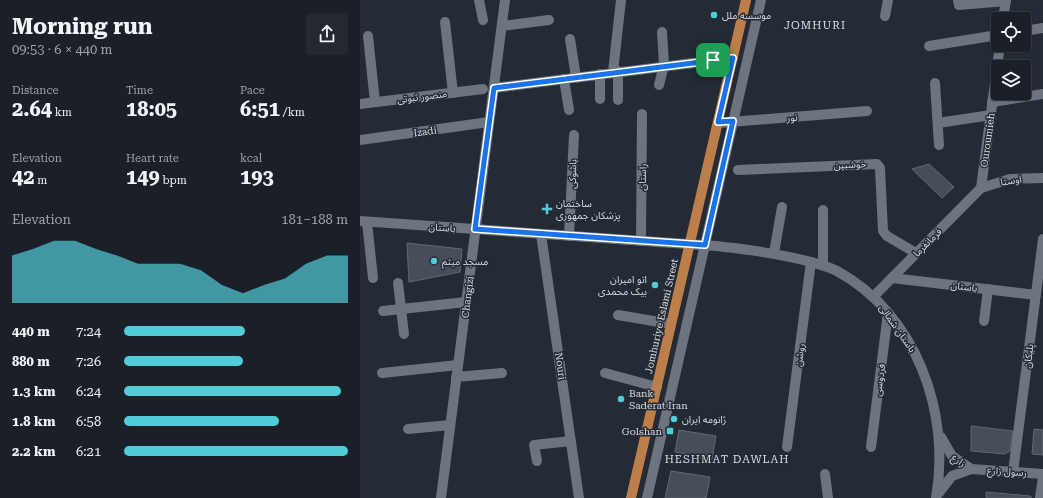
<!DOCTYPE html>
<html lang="en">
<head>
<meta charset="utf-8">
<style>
	:root { --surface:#1b2028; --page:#242830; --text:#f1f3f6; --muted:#a0a3a8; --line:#393e45; --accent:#52ccd6 }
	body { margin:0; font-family:"Roboto Serif","Noto Sans Arabic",serif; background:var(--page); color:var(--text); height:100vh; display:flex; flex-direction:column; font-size:15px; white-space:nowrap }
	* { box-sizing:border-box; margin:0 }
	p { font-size:13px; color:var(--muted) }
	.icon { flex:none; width:22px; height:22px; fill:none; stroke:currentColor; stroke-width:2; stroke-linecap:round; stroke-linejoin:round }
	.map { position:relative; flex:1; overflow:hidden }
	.side { display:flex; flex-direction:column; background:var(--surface); width:360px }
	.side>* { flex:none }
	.buttons { position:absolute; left:631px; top:12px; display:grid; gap:8px }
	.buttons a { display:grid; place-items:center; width:40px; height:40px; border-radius:4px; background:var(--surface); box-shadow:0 1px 3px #0004,0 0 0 1px var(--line); font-size:20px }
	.pin { position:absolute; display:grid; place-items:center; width:34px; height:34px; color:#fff; margin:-17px; border-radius:8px; box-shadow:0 2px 6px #0006 }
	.round { display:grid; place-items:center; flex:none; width:42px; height:42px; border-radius:4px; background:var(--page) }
	.head { display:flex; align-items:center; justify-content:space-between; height:68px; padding:0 12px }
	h1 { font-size:22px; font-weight:700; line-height:30px }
	.metrics { display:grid; grid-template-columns:repeat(3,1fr); gap:6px; height:68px; padding:4px 12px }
	.metrics div { display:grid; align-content:center }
	.metrics b { font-size:20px; font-weight:700 }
	.metrics small { font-size:11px; font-weight:400 }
	.metrics p { font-size:11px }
	.chart { height:112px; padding:8px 12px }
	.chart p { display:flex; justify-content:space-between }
	.chart svg { width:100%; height:72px; margin-top:4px; fill:var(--accent); opacity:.7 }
	ul { padding:0 12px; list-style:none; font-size:13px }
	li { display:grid; grid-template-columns:64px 48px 1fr; align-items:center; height:30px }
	li i { height:10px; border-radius:5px; background:var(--accent) }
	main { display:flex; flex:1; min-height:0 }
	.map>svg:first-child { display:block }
	.building { fill:#464e59; stroke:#616975 }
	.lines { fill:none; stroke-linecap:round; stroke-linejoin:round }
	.minor { stroke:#6b747f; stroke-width:10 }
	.major { stroke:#bc7e4a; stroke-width:10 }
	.route-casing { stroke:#fff; stroke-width:8 }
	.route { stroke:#1a73e8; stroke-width:5 }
	.poi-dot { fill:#52ccd6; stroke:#242b35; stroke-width:1.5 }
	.labels { text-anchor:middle; stroke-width:3; stroke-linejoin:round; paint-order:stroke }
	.poi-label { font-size:10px; fill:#d8dde3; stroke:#242b35; text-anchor:start }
	.street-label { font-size:10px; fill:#d8dde3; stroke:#242b35 }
	.neighbourhood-label { font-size:11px; letter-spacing:1px; fill:#d8dde3; stroke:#242b35 }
</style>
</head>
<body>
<main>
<section class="side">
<div class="head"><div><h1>Morning run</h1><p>09:53 · 6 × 440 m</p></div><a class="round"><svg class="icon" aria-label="share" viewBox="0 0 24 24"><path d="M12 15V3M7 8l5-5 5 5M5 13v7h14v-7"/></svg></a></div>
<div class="metrics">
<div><p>Distance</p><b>2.64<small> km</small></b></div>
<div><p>Time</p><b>18:05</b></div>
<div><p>Pace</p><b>6:51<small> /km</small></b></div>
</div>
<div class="metrics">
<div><p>Elevation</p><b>42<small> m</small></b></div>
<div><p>Heart rate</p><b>149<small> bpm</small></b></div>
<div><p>kcal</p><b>193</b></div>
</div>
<div class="chart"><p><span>Elevation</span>181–188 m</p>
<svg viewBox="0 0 160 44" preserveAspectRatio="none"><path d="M0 44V15L10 11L20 6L30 6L40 11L50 15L60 20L70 20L80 20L90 24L100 33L110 38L120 33L130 29L140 20L150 15L160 15V44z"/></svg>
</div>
<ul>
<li><b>440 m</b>7:24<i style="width:54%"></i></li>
<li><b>880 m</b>7:26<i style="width:53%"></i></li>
<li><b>1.3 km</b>6:24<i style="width:97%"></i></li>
<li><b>1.8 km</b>6:58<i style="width:69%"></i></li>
<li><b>2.2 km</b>6:21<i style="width:100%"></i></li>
</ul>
</section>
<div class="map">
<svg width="683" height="498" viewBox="0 0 683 498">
	<rect width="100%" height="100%" fill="#242b35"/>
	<g class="building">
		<polygon points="569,164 594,187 582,198 552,169"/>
		<polygon points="47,243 102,249 100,272 49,282"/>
		<polygon points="611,426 653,431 650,451 645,454 611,451"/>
		<polygon points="674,429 683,430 683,455 672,454"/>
		<polygon points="319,430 356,436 352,459 315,452"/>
		<polygon points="311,471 350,477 346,498 305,498"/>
		<polygon points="626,492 670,496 672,498 626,498"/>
	</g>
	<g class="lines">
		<g class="minor">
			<polyline points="119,0 123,20"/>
			<polyline points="598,0 599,5 646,1"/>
			<polyline points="525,16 528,0"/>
			<polyline points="643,19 646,0"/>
			<polyline points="85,22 93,93"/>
			<polyline points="142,26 189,20"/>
			<polyline points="664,31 683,28"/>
			<polyline points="8,36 15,102"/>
			<polyline points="210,39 216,77"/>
			<polyline points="569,46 638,35"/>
			<polyline points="253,72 261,0"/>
			<polyline points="240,74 240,99"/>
			<polyline points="204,79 209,110"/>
			<polyline points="575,83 579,145"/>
			<polyline points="299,85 304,65 302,32"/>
			<polyline points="134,88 373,58"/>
			<polyline points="258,100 258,71"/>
			<polyline points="632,102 683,94"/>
			<polyline points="0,104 123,89"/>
			<polyline points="358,123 507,111"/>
			<polyline points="578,123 631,115"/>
			<polyline points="0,140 129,122"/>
			<polyline points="378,170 517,164 520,168 523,231 527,236 556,253"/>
			<polyline points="621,188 640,45"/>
			<path d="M0 221 356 246C385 249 414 253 443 260 454 263 467 266 477 271 556 314 591 412 576 498"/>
			<polyline points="7,222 13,278"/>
			<polyline points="181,234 219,498"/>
			<polyline points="209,236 214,135"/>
			<polyline points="281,241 282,114"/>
			<polyline points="414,253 422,207"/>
			<polyline points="463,265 463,210"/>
			<polyline points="532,278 676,295"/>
			<polyline points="38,283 44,334"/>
			<polyline points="514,296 621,188 650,179 683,178"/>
			<polyline points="23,311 106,302"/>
			<polyline points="258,315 311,324"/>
			<polyline points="624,321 628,289"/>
			<polyline points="22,373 98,365"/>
			<polyline points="245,373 297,387"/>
			<polyline points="96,377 142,373"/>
			<polyline points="48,429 90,425"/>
			<polyline points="581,437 592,456 611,469"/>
			<polyline points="427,447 451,262"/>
			<polyline points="511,447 528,313"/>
			<polyline points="177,461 174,445 211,441"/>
			<polyline points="653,472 683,239"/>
			<polyline points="465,474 468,498"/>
			<polyline points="578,494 592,476 611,469 683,474"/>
			<polyline points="81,498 145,0"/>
			<polyline points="287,498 401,0"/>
			<polyline points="680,498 683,477"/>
		</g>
		<polyline class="major" points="271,498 386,0"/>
	</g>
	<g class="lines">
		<g class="route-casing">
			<polygon id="route" points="373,58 358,122 373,121 345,245 115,229 134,88"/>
		</g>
		<use href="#route" class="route"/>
	</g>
	<g class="poi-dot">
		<circle cx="354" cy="15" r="4"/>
		<path d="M185 203h4v4h4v4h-4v4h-4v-4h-4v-4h4z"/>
		<circle cx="74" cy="261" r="4"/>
		<circle cx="295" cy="285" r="4"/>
		<circle cx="261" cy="399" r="4"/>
		<circle cx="314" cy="419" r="4"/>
		<rect x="306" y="427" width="8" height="8" rx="2"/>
	</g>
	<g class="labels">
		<g class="poi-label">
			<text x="362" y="19">موسسه ملل</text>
			<text x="196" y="207">ساختمان<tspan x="196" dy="12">پزشکان جمهوری</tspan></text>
			<text x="82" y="265">مسجد میثم</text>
			<text x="287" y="283" text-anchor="end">اتو امیران<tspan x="287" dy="12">بیک محمدی</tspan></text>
			<text x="269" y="397">Bank<tspan x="269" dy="12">Saderat Iran</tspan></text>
			<text x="322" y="423">ژانومه ایران</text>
			<text x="302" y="435" text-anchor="end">Golshan</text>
		</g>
		<g class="street-label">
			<text transform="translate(62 96) rotate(-7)" y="4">منصور ثبوتی</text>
			<text transform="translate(432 117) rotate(-5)" y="4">نور</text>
			<text transform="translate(65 131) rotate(-8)" y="4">Izadi</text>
			<text transform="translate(627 140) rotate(-82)" y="4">Ouroumieh</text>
			<text transform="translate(490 164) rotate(-3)" y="4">خوشبین</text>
			<text transform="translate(212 174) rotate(-88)" y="4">باشوکی</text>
			<text transform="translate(282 177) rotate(-89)" y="4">راستان</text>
			<text transform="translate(651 180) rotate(-9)" y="4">اوستا</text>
			<text transform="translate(82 227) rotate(4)" y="4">باستان</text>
			<text transform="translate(567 242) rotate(-45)" y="4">فرمانفرما</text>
			<text transform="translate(604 286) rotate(7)" y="4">باستان</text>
			<text transform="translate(107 297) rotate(-83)" y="4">Changizi</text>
			<text transform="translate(301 316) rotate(-77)" y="4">Jomhuriye Eslami Street</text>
			<text transform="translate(538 328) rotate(55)" y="4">باستان شمالی</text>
			<text transform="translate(439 355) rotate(-83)" y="4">روشن</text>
			<text transform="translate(668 356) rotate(-83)" y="4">پلیکان</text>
			<text transform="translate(201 366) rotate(82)" y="4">Nouri</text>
			<text transform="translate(519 380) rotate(-82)" y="4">فردوسی</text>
			<text transform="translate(599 460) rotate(38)" y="4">زارع</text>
			<text transform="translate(647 471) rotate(4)" y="4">رسول زارع</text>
		</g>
		<g class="neighbourhood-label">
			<text x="455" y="29">JOMHURI</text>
			<text x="367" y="463">HESHMAT DAWLAH</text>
		</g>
	</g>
</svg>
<div class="buttons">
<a><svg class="icon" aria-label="locate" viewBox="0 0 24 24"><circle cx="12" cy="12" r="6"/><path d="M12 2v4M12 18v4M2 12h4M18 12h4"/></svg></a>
<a><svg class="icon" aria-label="layers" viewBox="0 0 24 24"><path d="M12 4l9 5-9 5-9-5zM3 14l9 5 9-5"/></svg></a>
</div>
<div class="pin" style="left:353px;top:60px;background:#1e9e55"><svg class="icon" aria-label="arrive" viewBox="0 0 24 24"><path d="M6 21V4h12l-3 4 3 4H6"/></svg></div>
</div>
</main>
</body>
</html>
